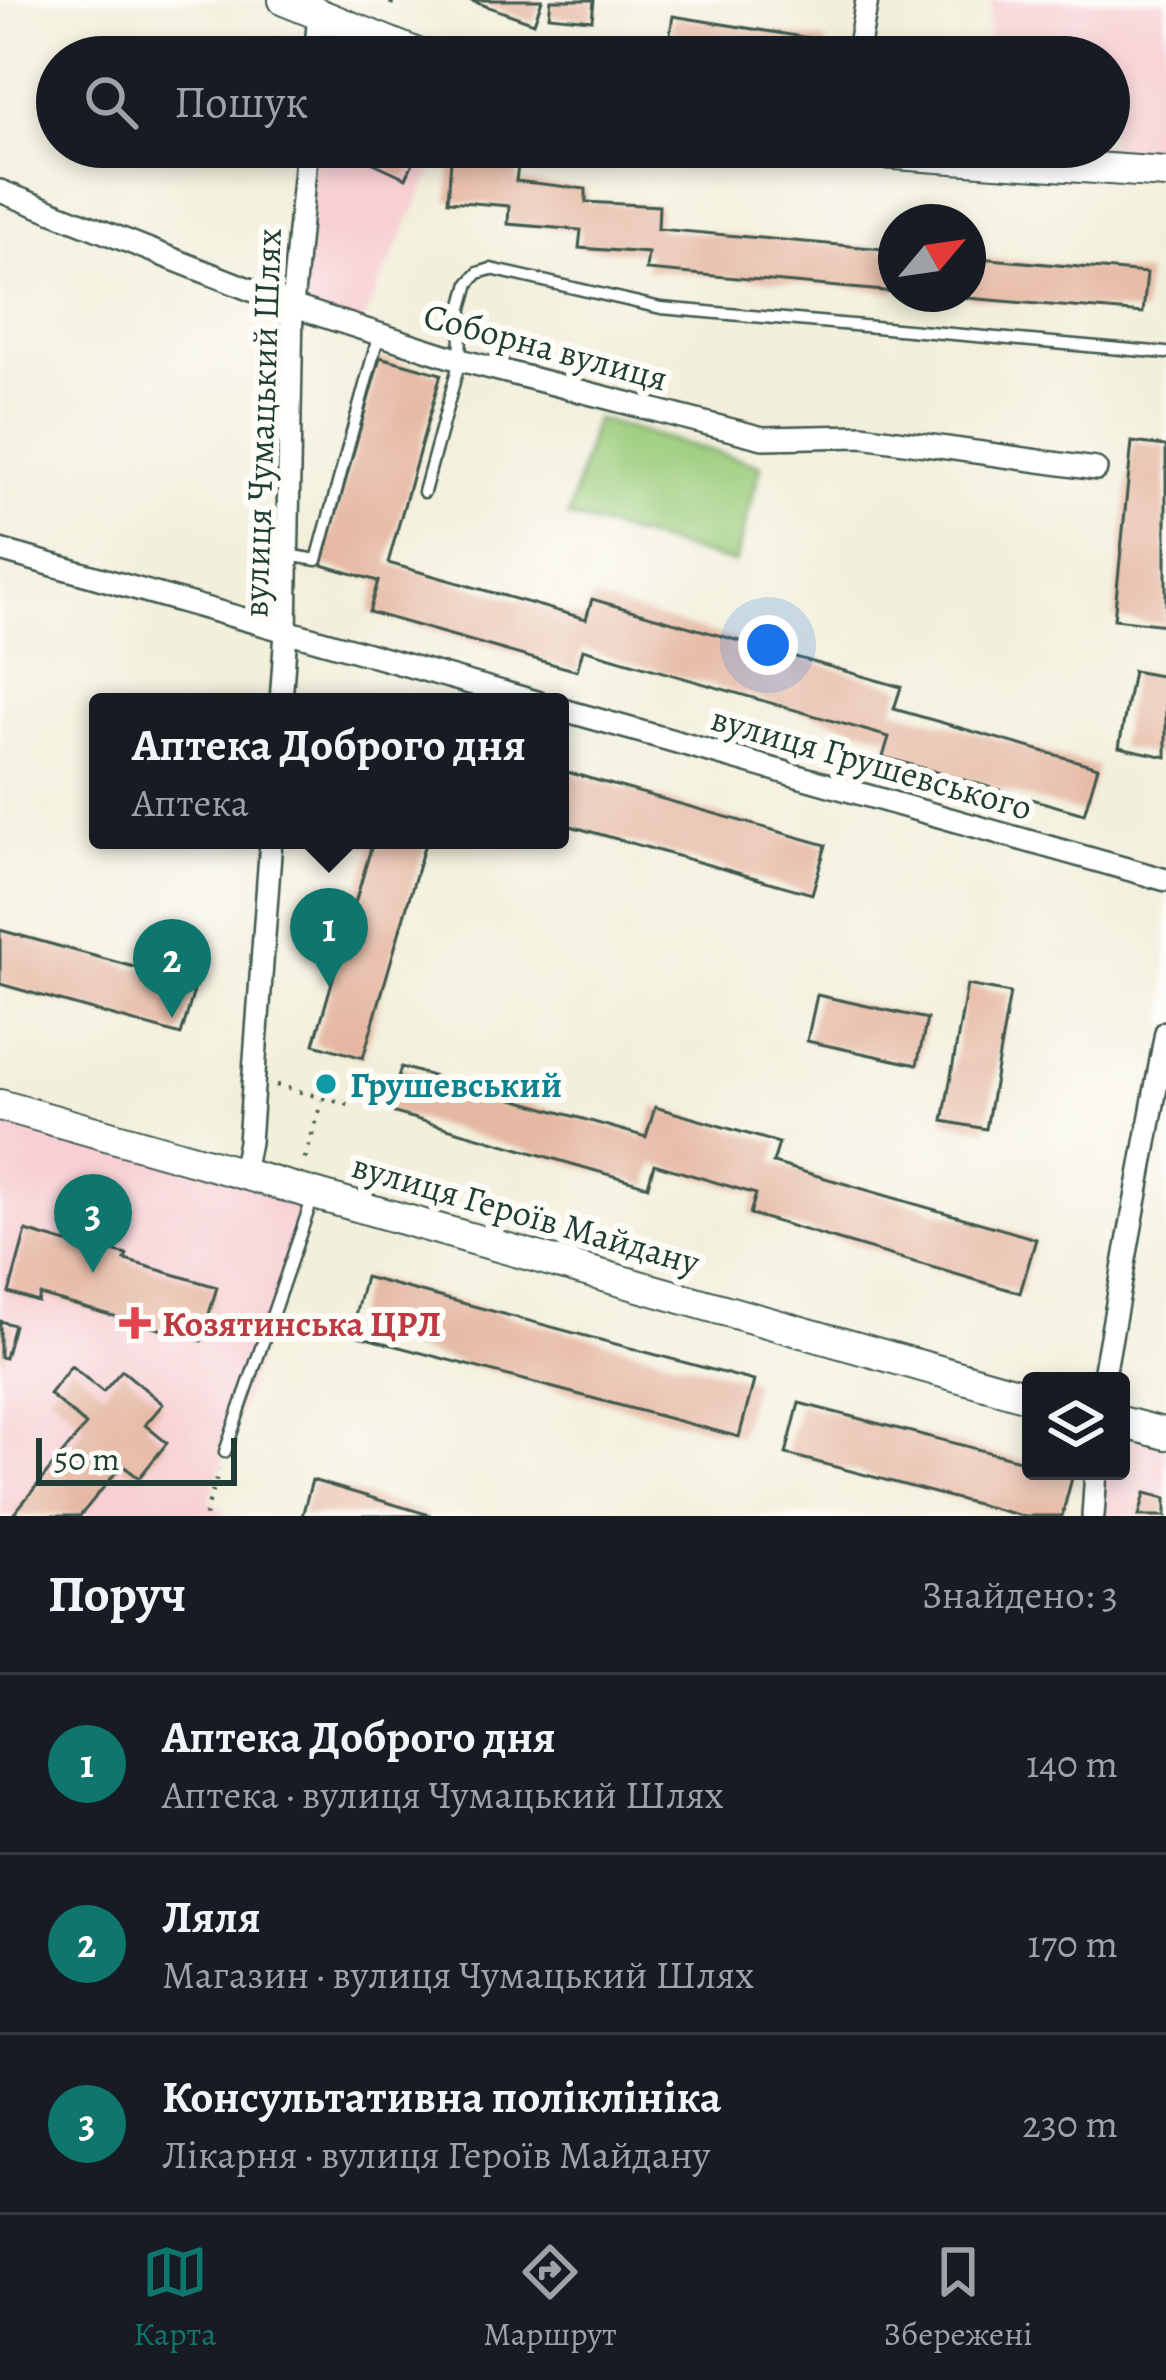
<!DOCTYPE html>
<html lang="uk">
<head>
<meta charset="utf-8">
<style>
  :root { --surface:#171b24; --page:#242831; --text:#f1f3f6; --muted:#9ea1a6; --line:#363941; --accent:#0f766e }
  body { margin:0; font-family:Alegreya,serif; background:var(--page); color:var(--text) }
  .controls { position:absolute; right:36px; bottom:36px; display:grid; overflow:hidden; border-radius:12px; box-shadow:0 6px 18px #0003 }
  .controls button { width:108px; height:108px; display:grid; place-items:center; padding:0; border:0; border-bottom:3px solid var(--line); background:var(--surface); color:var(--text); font:60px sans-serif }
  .compass { position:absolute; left:878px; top:204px; width:108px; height:108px; border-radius:50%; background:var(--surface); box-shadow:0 6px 18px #0003; rotate:61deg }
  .scale { position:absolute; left:36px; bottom:30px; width:201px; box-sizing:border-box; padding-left:12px; border:6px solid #1f3d34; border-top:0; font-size:33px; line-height:42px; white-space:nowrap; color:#1f3d34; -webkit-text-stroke:9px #fdfcf7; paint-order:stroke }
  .you { position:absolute; left:768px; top:645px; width:42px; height:42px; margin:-30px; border:9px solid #fff; border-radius:50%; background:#1a73e8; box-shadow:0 0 0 18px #1a73e833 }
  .badge { display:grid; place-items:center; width:78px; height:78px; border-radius:50%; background:var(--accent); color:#fff; font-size:39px; font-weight:700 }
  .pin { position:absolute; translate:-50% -99px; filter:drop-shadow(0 3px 6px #0008) }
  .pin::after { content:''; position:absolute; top:63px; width:42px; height:36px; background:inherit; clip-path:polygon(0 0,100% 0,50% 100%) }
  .popup { position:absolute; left:89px; top:693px; width:480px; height:156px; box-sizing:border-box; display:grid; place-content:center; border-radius:12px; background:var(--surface); filter:drop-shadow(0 3px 9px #0005); font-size:39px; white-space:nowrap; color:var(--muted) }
  .popup b { font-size:45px; color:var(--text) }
  .popup::after { content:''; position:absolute; left:50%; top:100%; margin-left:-24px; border:24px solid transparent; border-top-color:var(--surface) }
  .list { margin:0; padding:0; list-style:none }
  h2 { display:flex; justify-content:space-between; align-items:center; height:156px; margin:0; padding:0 48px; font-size:51px }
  h2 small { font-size:39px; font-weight:400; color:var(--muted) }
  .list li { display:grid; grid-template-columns:78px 1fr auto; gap:36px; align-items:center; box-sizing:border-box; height:180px; padding:0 48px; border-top:3px solid var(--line) }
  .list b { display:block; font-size:45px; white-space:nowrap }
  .list p { margin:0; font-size:39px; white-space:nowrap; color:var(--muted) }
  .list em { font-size:39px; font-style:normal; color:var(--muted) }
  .icon { flex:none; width:66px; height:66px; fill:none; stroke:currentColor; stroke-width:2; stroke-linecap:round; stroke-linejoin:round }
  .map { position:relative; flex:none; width:1166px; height:1516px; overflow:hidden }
  .search { position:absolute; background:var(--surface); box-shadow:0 6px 18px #0003; left:36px; right:36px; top:36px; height:132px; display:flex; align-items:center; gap:30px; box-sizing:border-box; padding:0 42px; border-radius:66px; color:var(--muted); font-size:45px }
  .sheet { height:696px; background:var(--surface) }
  nav { display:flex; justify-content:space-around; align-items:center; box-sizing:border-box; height:168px; border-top:3px solid var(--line); background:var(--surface); font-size:33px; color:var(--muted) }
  nav a { display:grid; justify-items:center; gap:6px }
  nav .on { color:var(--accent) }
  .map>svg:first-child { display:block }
  .built { fill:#f7cfd4 }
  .green { fill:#9dce7e; stroke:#5e8659; stroke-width:3 }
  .building { fill:#e5b7a2 }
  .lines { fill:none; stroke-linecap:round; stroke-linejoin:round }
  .lane-casing { stroke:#3f584d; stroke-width:15 }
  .street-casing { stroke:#3f584d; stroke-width:26 }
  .secondary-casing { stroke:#3f584d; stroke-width:34 }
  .path { stroke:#3f584d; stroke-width:4.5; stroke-dasharray:3 9; stroke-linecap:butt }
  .lane { stroke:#fff; stroke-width:10 }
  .street { stroke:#fff; stroke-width:21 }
  .secondary { stroke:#fff; stroke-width:30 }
  .culture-dot { fill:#0f9aa8; stroke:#fdfcf7; stroke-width:4.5 }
  .health-dot { fill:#e0444e; stroke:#fdfcf7; stroke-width:4.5 }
  .labels { text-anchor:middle; stroke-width:12; stroke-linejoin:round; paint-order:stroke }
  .street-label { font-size:36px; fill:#1f3d34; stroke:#fdfcf7 }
  .culture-label { font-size:36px; font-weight:bold; fill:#0d838f; stroke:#fdfcf7; text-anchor:start }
  .health-label { font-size:36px; font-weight:bold; fill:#be3a42; stroke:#fdfcf7; text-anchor:start }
</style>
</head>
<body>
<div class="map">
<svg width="1166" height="1516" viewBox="0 0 1166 1516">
  <rect width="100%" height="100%" fill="#fdfcf7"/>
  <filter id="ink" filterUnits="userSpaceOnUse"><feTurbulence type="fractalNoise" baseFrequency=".00833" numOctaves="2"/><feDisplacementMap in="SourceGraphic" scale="24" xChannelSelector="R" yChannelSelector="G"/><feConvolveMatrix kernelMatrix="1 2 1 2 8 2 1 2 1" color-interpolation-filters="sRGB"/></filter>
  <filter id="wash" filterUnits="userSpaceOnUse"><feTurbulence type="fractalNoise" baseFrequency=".004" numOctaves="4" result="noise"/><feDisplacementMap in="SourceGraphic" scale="48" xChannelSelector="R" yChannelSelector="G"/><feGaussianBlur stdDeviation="2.7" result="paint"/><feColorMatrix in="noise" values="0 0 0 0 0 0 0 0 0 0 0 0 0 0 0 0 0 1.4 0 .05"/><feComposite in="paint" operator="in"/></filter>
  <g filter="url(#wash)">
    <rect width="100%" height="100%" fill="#f2efdb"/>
    <!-- built -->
    <g class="built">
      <polygon points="992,0 1166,0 1166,173 975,147 1109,147 1109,57 985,57"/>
      <polygon points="307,147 443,147 360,328 292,306"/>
      <polygon points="0,1105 314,1194 210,1500 229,1516 0,1516"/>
      <polygon points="1121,1422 1166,1434 1166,1516 1093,1516 1096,1471 1121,1471"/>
    </g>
    <!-- green -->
    <polygon class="green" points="595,419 761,465 735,563 568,517"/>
    <g id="blocks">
      <!-- building -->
      <g class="building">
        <polygon points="469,0 542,0 534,23"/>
        <polygon points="551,0 594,0 592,20 549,16"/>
        <polygon points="673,16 827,41 824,57 666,57"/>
        <polygon points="339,147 420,147 406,178"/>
        <polygon points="451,160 518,166 516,181 586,189 586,202 659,206 658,229 896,250 896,292 646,270 648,253 579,248 581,230 508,224 509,206 448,201"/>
        <polygon points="968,257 1147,273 1143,313 968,298"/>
        <polygon points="380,357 441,374 388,563 586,619 592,599 901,687 894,709 1098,767 1084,814 883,757 889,737 583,649 577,671 369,612 378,581 322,565"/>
        <polygon points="1132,442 1166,446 1166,625 1114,619"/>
        <polygon points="1133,671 1166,677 1166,757 1119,747"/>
        <polygon points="560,770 826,845 812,894 560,823"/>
        <polygon points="346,840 426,840 363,1058 314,1044 371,848"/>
        <polygon points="0,930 196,984 181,1035 0,984"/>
        <polygon points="967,985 1010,993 986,1129 943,1121"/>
        <polygon points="817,995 927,1019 917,1065 807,1041"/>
        <polygon points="401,1067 646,1137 655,1107 779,1143 773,1163 1036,1239 1020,1293 750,1214 756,1194 654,1164 648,1186 388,1111"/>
        <polygon points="26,1231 97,1252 98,1247 127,1255 125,1260 217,1287 201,1341 40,1295 38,1302 9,1293"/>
        <polygon points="365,1277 754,1381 739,1437 350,1334"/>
        <polygon points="0,1321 14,1325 5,1358 0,1357"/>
        <polygon points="71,1366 103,1392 122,1370 163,1404 145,1425 167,1443 139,1478 122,1465 80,1516 12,1516 86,1425 49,1394"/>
        <polygon points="799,1403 1031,1463 1031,1471 1073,1474 1062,1516 1022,1516 786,1454"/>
        <polygon points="312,1480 430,1515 430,1516 302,1516"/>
        <polygon points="1145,1493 1166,1498 1166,1516 1139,1516"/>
      </g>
    </g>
  </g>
  <g filter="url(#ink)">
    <use href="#blocks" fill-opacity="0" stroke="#3f584d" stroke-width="3"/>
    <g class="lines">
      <!-- lane casing -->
      <g class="lane-casing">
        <g id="lane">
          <polygon points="292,306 379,334 317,560 288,555"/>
          <polyline points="424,492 460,360 462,308 469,283 478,273 491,269 661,308 1166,353"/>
          <polyline points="225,1452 313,1197"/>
        </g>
      </g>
      <!-- street casing -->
      <g class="street-casing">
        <g id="street">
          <polyline points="315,57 319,14"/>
          <polyline points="857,57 867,0"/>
          <polyline points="0,191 292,306 360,328 460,360 763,438 862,436 1096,469"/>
          <polyline points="0,550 537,702"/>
          <polyline points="281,702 286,632 292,306 307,147"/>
          <polyline points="560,709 1166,880"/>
          <polyline points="243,1173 249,1142 271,840"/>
          <polyline points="1103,1381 1166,1032"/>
          <polyline points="1093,1516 1096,1471"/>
        </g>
      </g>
      <!-- secondary casing -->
      <g class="secondary-casing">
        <g id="secondary">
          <polyline points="284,0 425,57"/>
          <polyline points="795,147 1166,173"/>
          <polyline points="0,1105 1031,1397"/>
          <polyline points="1121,1422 1166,1434"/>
        </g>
      </g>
      <!-- path -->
      <g class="path">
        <polyline points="391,5 393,0"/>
        <polyline points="276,1085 353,1106"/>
        <polyline points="305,1159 322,1101"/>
        <polyline points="1121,1469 1131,1470 1133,1456"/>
        <polyline points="205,1516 219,1470"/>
      </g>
      <!-- lane -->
      <use href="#lane" class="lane"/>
      <!-- street -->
      <use href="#street" class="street"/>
      <!-- secondary -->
      <use href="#secondary" class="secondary"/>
    </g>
  </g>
  <!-- markers -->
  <circle class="culture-dot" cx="326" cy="1084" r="12"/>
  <path class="health-dot" d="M129 1305h12v12h12v12h-12v12h-12v-12h-12v-12h12z"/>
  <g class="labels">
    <!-- street labels -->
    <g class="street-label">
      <text transform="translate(546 346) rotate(15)" y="13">Соборна вулиця</text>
      <text transform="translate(261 423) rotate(-88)" y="13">вулиця Чумацький Шлях</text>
      <text transform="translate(872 762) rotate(16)" y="13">вулиця Грушевського</text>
      <text transform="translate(526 1213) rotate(16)" y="13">вулиця Героїв Майдану</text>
    </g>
    <!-- culture labels -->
    <g class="culture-label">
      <text x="350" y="1097">Грушевський</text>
    </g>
    <!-- health labels -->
    <g class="health-label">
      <text x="162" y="1336">Козятинська ЦРЛ</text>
    </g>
  </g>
</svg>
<div class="controls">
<button><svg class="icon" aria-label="layers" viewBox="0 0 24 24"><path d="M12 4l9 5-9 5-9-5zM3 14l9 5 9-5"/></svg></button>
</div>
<svg class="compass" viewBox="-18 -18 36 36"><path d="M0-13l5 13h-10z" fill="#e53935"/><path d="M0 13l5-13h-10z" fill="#9ea1a6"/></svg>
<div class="scale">50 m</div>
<div class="you"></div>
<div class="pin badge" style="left:329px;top:987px">1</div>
<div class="popup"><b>Аптека Доброго дня</b>Аптека</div>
<div class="pin badge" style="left:172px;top:1018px">2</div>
<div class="pin badge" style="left:93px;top:1273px">3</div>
<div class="search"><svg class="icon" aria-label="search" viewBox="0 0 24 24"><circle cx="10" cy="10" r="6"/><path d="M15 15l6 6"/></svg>Пошук</div>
</div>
<section class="sheet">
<h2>Поруч<small>Знайдено: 3</small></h2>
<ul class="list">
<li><span class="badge">1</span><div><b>Аптека Доброго дня</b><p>Аптека · вулиця Чумацький Шлях</p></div><em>140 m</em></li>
<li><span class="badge">2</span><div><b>Ляля</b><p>Магазин · вулиця Чумацький Шлях</p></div><em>170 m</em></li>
<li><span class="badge">3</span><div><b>Консультативна поліклініка</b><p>Лікарня · вулиця Героїв Майдану</p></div><em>230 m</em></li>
</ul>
</section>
<nav>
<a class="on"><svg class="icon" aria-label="map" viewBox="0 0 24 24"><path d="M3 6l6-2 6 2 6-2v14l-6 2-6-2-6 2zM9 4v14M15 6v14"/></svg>Карта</a>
<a><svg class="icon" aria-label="directions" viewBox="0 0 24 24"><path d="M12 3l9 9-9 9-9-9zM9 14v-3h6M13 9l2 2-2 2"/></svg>Маршрут</a>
<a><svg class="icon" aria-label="saved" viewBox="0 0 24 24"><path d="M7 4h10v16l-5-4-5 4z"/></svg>Збережені</a>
</nav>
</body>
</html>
